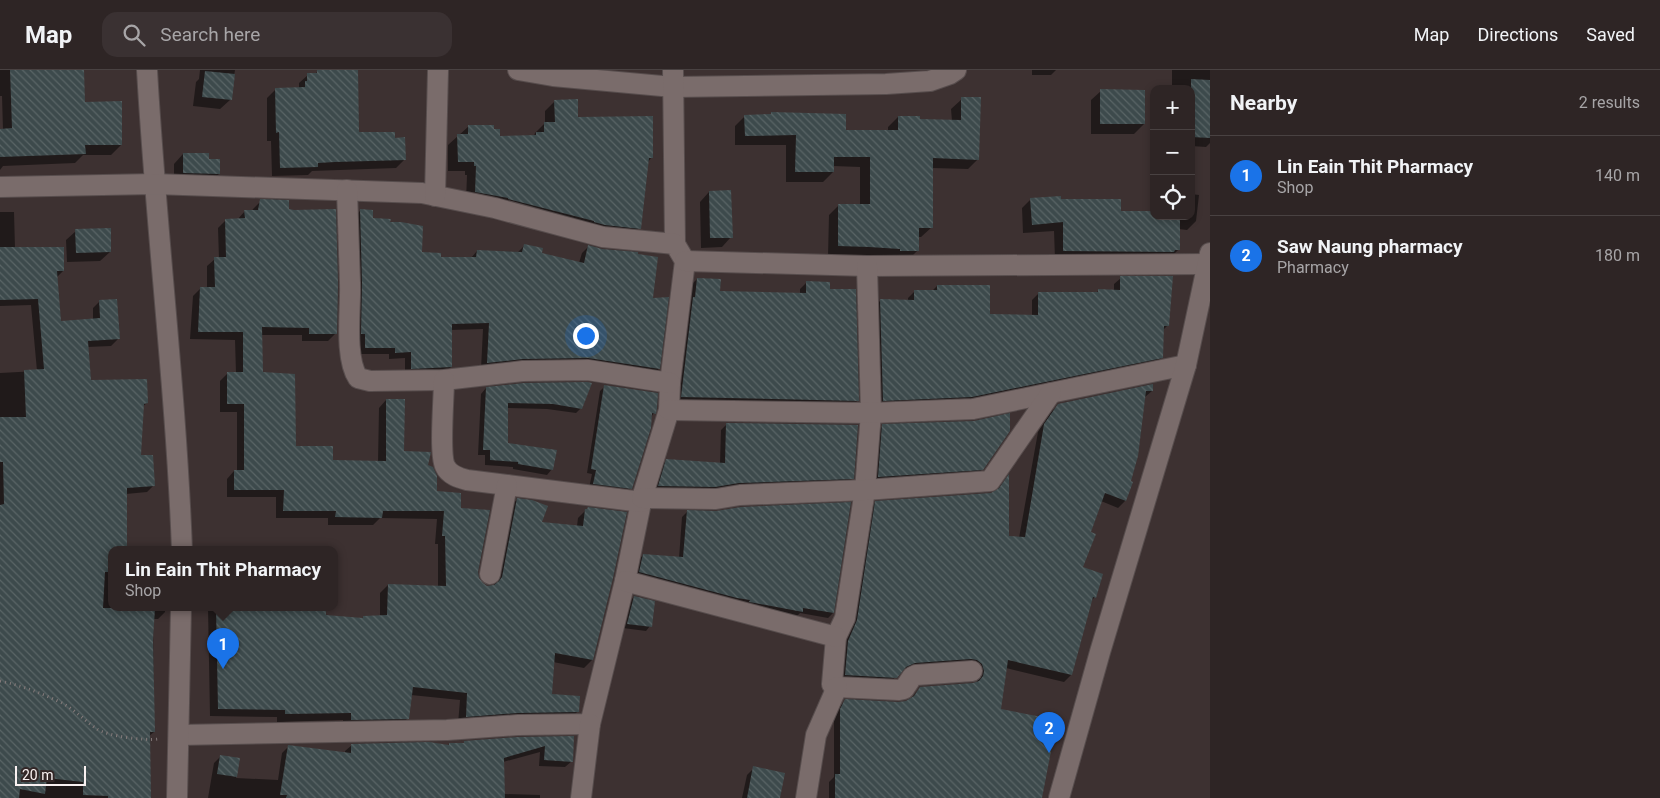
<!DOCTYPE html>
<html lang="en">
<head>
<meta charset="utf-8">
<style>
  :root { --surface:#2e2525; --page:#3a3132; --text:#f1f3f6; --muted:#a7a5a7; --line:#494242; --accent:#1a73e8 }
  body { margin:0; font-family:Roboto,sans-serif; background:var(--page); color:var(--text) }
  .controls { position:absolute; right:15px; top:15px; display:grid; overflow:hidden; border-radius:10px; box-shadow:0 2px 8px #0003 }
  .controls button { width:45px; height:45px; display:grid; place-items:center; padding:0; border:0; border-bottom:1px solid var(--line); background:var(--surface); color:var(--text); font:25px sans-serif }
  .scale { position:absolute; left:15px; bottom:12px; width:71px; box-sizing:border-box; padding-left:5px; border:2px solid #f9f1f1; border-top:0; font-size:14px; line-height:18px; white-space:nowrap; color:#f9f1f1; -webkit-text-stroke:4px #332727; paint-order:stroke }
  .you { position:absolute; left:585px; top:265px; width:18px; height:18px; margin:-12px; border:4px solid #fff; border-radius:50%; background:#1a73e8; box-shadow:0 0 0 8px #1a73e833 }
  .badge { display:grid; place-items:center; width:32px; height:32px; border-radius:50%; background:var(--accent); color:#fff; font-size:16px; font-weight:700 }
  .pin { position:absolute; translate:-50% -41px; filter:drop-shadow(0 1px 2px #0008) }
  .pin::after { content:''; position:absolute; top:26px; width:18px; height:15px; background:inherit; clip-path:polygon(0 0,100% 0,50% 100%) }
  .popup { position:absolute; left:108px; top:476px; width:230px; height:65px; box-sizing:border-box; display:grid; place-content:center; border-radius:10px; background:var(--surface); filter:drop-shadow(0 1px 4px #0005); font-size:16px; white-space:nowrap; color:var(--muted) }
  .popup b { font-size:19px; color:var(--text) }
  .popup::after { content:''; position:absolute; left:50%; top:100%; margin-left:-10px; border:10px solid transparent; border-top-color:var(--surface) }
  .list { margin:0; padding:0; list-style:none }
  h2 { display:flex; justify-content:space-between; align-items:center; height:65px; margin:0; padding:0 20px; font-size:21px }
  h2 small { font-size:16px; font-weight:400; color:var(--muted) }
  .list li { display:grid; grid-template-columns:32px 1fr auto; gap:15px; align-items:center; box-sizing:border-box; height:80px; padding:0 20px; border-top:1px solid var(--line) }
  .list b { display:block; font-size:19px; white-space:nowrap }
  .list p { margin:0; font-size:16px; white-space:nowrap; color:var(--muted) }
  .list em { font-size:16px; font-style:normal; color:var(--muted) }
  .icon { flex:none; width:28px; height:28px; fill:none; stroke:currentColor; stroke-width:2; stroke-linecap:round; stroke-linejoin:round }
  .map { position:relative; flex:none; width:1210px; height:728px; overflow:hidden }
  header { display:flex; align-items:center; gap:30px; box-sizing:border-box; height:70px; padding:0 25px; background:var(--surface); border-bottom:1px solid var(--line) }
  header strong { font-size:24px }
  nav { display:flex; gap:28px; margin-inline-start:auto; font-size:18px }
  .search { width:350px; height:45px; background:var(--page); display:flex; align-items:center; gap:12px; box-sizing:border-box; padding:0 18px; border-radius:15px; color:var(--muted); font-size:19px }
  main { display:flex }
  aside { flex:1; background:var(--surface) }
  .map>svg:first-child { display:block }
  .shadow { fill:#0007 }
  .building { fill:url(#building-back-hatch) }
  .lines { fill:none; stroke-linecap:round; stroke-linejoin:round }
  .street-casing { stroke:#574d4d; stroke-width:22 }
  .path { stroke:#857b7b; stroke-width:3; stroke-dasharray:1 4; stroke-linecap:butt }
  .street { stroke:#7a6c6b; stroke-width:20 }
</style>
</head>
<body>
<header>
<strong>Map</strong>
<div class="search"><svg class="icon" aria-label="search" viewBox="0 0 24 24"><circle cx="10" cy="10" r="6"/><path d="M15 15l6 6"/></svg>Search here</div>
<nav><a>Map</a><a>Directions</a><a>Saved</a></nav>
</header>
<main>
<div class="map">
<svg width="1210" height="728" viewBox="0 0 1210 728">
  <defs>
    <pattern id="building-back-hatch" width="6" height="6" patternUnits="userSpaceOnUse" patternTransform="scale(1.25)"><rect width="6" height="6" fill="#3d4a4c"/><path d="M-1 5l2 2M0 0l6 6M5-1l2 2" fill="none" stroke="#5a6566"/></pattern>
  </defs>
  <rect width="100%" height="100%" fill="#3d3131"/>
  <!-- shadow -->
  <g class="shadow">
    <polygon points="0,0 83,0 83,33 121,75 111,85 83,85 75,93 3,96 0,100 0,60 3,60 2,26 0,26"/>
    <polygon points="200,0 235,0 230,30 220,39 193,36 196,12 199,9"/>
    <polygon points="1032,0 1056,0 1051,5 1032,5"/>
    <polygon points="1172,0 1210,0 1210,73 1206,77 1191,76 1191,19 1172,19"/>
    <polygon points="318,1 358,64 405,89 396,98 312,101 308,105 272,106 271,71 267,71 267,28 276,19 299,18 299,13 308,5 315,4"/>
    <polygon points="1101,21 1144,54 1134,64 1091,64 1091,30"/>
    <polygon points="962,29 978,89 968,99 932,98 932,157 921,167 918,167 918,180 908,190 828,186 829,145 839,135 860,135 860,97 833,96 833,102 823,112 786,112 786,75 735,75 735,56 745,46 845,61 888,61 888,57 898,47 919,50 952,51 951,39"/>
    <polygon points="555,31 577,49 652,87 647,93 639,158 630,168 466,131 467,105 465,105 465,101 448,101 448,75 469,56 493,60 499,67 534,66 535,63 545,53 545,41"/>
    <polygon points="183,84 207,90 219,104 209,113 174,112 174,94"/>
    <polygon points="709,122 731,167 722,177 701,178 700,132"/>
    <polygon points="1191,124 1199,125 1196,151 1187,160 1179,159 1179,179 1170,188 1055,189 1054,161 1023,163 1022,138 1031,129 1060,131 1119,142 1154,146 1191,146"/>
    <polygon points="261,131 288,140 336,263 328,271 302,271 302,265 261,265 262,303 294,377 332,392 378,392 379,338 386,330 403,383 426,396 436,423 460,440 478,509 487,517 494,516 509,437 517,430 541,453 577,456 578,448 586,440 592,590 584,598 553,592 551,625 577,642 570,650 458,654 460,630 411,625 408,648 400,656 343,657 343,650 277,652 277,647 210,646 208,538 325,538 325,546 361,549 364,547 380,546 380,523 388,515 438,517 438,474 435,474 437,449 380,448 373,455 328,455 328,448 276,448 276,427 227,427 227,409 234,401 237,401 237,342 220,342 220,311 228,303 236,303 235,270 190,269 193,226 201,218 207,218 207,196 215,189 219,189 218,158 226,150 237,150 245,141 252,141 253,139"/>
    <polygon points="360,141 372,141 372,149 389,153 421,183 440,188 471,188 477,181 518,182 524,176 541,184 579,193 582,183 588,177 651,229 667,229 659,299 652,305 481,299 483,259 450,260 451,297 445,303 405,304 405,288 389,289 389,284 359,284 354,147"/>
    <polygon points="0,142 14,142 15,178 63,201 56,208 60,252 93,250 93,238 100,231 118,269 111,276 87,277 89,311 147,333 142,337 140,387 154,415 147,422 126,424 126,480 112,480 112,538 165,538 165,542 158,549 153,549 154,662 148,667 149,728 0,728 0,303 37,301 31,235 0,236"/>
    <polygon points="76,161 110,182 100,191 67,192 66,170"/>
    <polygon points="1121,208 1167,256 1163,260 1162,287 1155,294 964,333 876,337 874,237 880,231 908,231 908,228 915,221 932,221 937,216 989,245 1032,246 1032,230 1039,223 1095,224 1099,220 1114,221 1114,214"/>
    <polygon points="697,209 719,222 800,224 800,219 806,213 858,330 851,337 676,333 691,215"/>
    <polygon points="605,316 654,343 651,347 631,418 627,423 589,418 592,404 587,403 600,321"/>
    <polygon points="1152,316 1152,321 1145,327 1130,412 1131,413 1125,431 1118,438 1101,431 1090,463 1081,498 1095,527 1091,531 1071,605 1064,612 1006,598 1000,640 1039,728 829,728 829,712 834,707 834,647 838,638 845,631 901,633 909,631 920,618 977,613 977,607 907,600 900,602 889,614 839,612 841,579 869,439 876,432 991,424 996,421 1008,407 1007,467 1019,468 1038,362 1051,342 1059,335"/>
    <polygon points="486,318 581,338 576,343 547,339 506,338 506,374 552,399 547,405 513,399 513,397 485,395 485,385 478,385 481,324"/>
    <polygon points="727,354 853,408 847,414 709,422 653,421 661,396 667,390 720,394 721,360"/>
    <polygon points="883,356 983,399 975,406 872,413 876,363"/>
    <polygon points="687,442 833,543 828,548 800,543 797,546 635,507 638,490 643,485 679,488 682,447"/>
    <polygon points="634,527 650,556 646,561 623,558 629,532"/>
    <polygon points="573,667 572,691 565,697 539,696 540,682 503,692 504,724 540,725 540,728 208,728 214,693 221,686 238,689 236,708 278,710 282,683 288,677 345,684 345,681 352,675 448,676 449,674 463,674 465,672"/>
    <polygon points="754,698 779,728 742,728 747,705"/>
  </g>
  <!-- building -->
  <g class="building">
    <polygon points="10,0 84,0 85,32 122,31 122,75 85,75 86,84 0,87 0,59 12,58"/>
    <polygon points="317,0 358,0 359,62 395,62 395,68 405,67 406,90 335,92 318,93 318,97 280,98 279,62 276,63 275,18 305,17 305,11 307,11 307,3 317,3"/>
    <polygon points="205,1 235,4 232,30 202,27"/>
    <polygon points="1191,9 1210,10 1210,68 1191,67"/>
    <polygon points="1100,19 1145,20 1145,54 1100,54"/>
    <polygon points="961,27 981,27 979,90 933,88 933,158 919,158 919,181 900,181 900,179 869,177 838,176 838,134 870,134 870,87 834,87 834,102 795,102 796,65 745,66 744,45 771,44 771,42 846,44 846,60 898,60 898,46 920,46 920,49 961,50"/>
    <polygon points="578,29 578,47 653,46 653,88 649,88 641,159 605,155 594,152 594,151 508,129 508,128 475,122 476,96 474,96 474,92 458,92 457,64 468,64 468,55 494,55 494,59 500,59 500,66 536,65 536,62 544,62 544,52 555,52 554,30"/>
    <polygon points="183,83 209,83 209,89 220,89 220,104 183,103"/>
    <polygon points="731,120 733,168 710,168 709,121"/>
    <polygon points="1061,126 1061,129 1121,129 1121,141 1154,141 1154,146 1180,146 1180,180 1175,180 1174,182 1063,181 1063,152 1032,155 1030,128"/>
    <polygon points="260,129 289,130 289,139 294,140 336,139 338,213 337,264 309,264 309,258 262,257 263,302 295,304 296,376 333,376 333,390 386,391 386,329 405,329 404,381 431,382 428,395 433,397 437,406 437,421 461,423 461,438 490,440 478,502 479,508 483,513 487,516 494,515 499,511 502,507 517,428 532,430 548,436 542,452 583,456 585,439 587,439 588,437 627,442 613,508 593,590 555,583 552,624 580,626 579,642 518,643 466,647 467,623 413,617 409,649 351,650 351,643 285,644 285,640 218,639 216,538 326,538 326,545 363,548 363,546 387,545 388,514 446,516 445,466 442,466 444,441 383,441 382,448 335,447 336,441 283,441 284,420 234,420 234,400 244,400 244,334 227,334 227,302 243,302 243,262 198,262 200,217 215,217 214,187 226,187 225,149 245,148 244,140 258,140"/>
    <polygon points="360,139 373,140 373,148 391,149 390,152 401,152 423,156 422,182 441,183 441,187 476,187 477,180 522,182 524,174 543,178 542,183 584,193 588,175 602,179 638,182 638,184 658,187 653,228 669,227 660,299 588,288 523,289 487,293 489,253 452,254 452,297 411,299 411,282 395,283 395,278 365,278 365,264 361,264 362,213"/>
    <polygon points="111,158 111,182 76,183 75,159"/>
    <polygon points="0,177 64,177 64,201 57,201 61,251 100,248 99,230 117,229 120,269 88,271 91,310 147,309 148,333 144,334 141,385 153,385 155,416 127,418 127,480 112,480 112,502 105,502 103,538 155,538 153,570 155,662 150,662 151,728 108,728 108,726 83,725 83,712 47,708 45,724 20,719 19,728 0,728 0,435 4,434 3,392 0,392 0,347 26,347 24,300 44,299 38,229 0,230"/>
    <polygon points="1120,206 1173,206 1169,256 1164,256 1163,288 972,327 883,331 880,229 914,230 914,220 937,220 937,215 990,215 990,244 1038,245 1038,222 1098,222 1098,219 1120,220"/>
    <polygon points="697,208 721,209 720,221 806,223 806,211 830,212 830,219 856,219 859,331 681,327 693,227 695,227"/>
    <polygon points="587,312 592,313 582,339 553,334 508,333 508,373 557,380 553,400 518,394 518,392 490,390 490,380 483,380 486,317 524,313"/>
    <polygon points="1153,314 1153,321 1146,321 1138,386 1131,411 1133,412 1126,431 1105,423 1091,462 1096,464 1083,497 1103,504 1096,528 1093,527 1072,605 1008,590 1001,639 1057,650 1042,728 835,728 835,704 840,704 840,639 845,629 898,632 906,631 914,626 920,617 973,613 979,611 983,606 984,601 982,594 977,590 971,589 915,593 906,597 897,608 845,605 848,571 857,550 875,431 991,423 999,418 1009,404 1009,466 1025,467 1044,354 1058,334"/>
    <polygon points="604,315 658,323 657,338 656,344 652,343 651,358 632,419 593,414 596,400 591,399"/>
    <polygon points="1010,343 1010,361 983,400 878,407 882,354 974,351"/>
    <polygon points="726,353 858,355 854,409 739,413 715,417 658,416 666,389 725,393"/>
    <polygon points="851,432 834,543 803,538 803,542 755,533 749,532 750,530 737,528 639,502 643,484 683,487 687,440 716,441 741,437"/>
    <polygon points="634,526 655,531 652,557 627,554"/>
    <polygon points="574,666 573,692 544,690 545,676 504,688 505,728 286,728 287,725 280,725 288,675 351,683 351,674 429,672 449,675 449,673 464,673 464,671 518,667"/>
    <polygon points="220,685 240,688 237,707 217,704"/>
    <polygon points="753,696 785,703 780,728 747,728"/>
  </g>
  <g class="lines">
    <!-- street casing -->
    <g class="street-casing">
      <g id="street">
        <path d="M147,0c9,160 29,320 35,480"/>
        <polyline points="518,0 553,6 673,17 886,14 930,11 950,4 956,0"/>
        <polyline points="673,0 675,174"/>
        <polyline points="0,117 154,114 422,123 495,138 603,167 675,174 685,191 670,313 669,340 642,428 625,511 590,654 518,655 447,660 179,665"/>
        <path d="M347,120c1,31 2,62 3,93 1,26 -6,74 8,95l12,3 74,-1 79,-9 65,-1 82,13"/>
        <polyline points="435,126 438,0"/>
        <polyline points="685,191 867,196 1210,194"/>
        <polyline points="867,196 871,343 865,420 845,548 836,567 832,614 837,617 899,620 904,619 912,607 916,605 972,601"/>
        <path d="M444,310c0,18 -5,73 1,86 4,9 14,12 22,14l175,22"/>
        <polyline points="669,340 871,343 973,339 1186,295"/>
        <polyline points="642,428 716,429 740,425 865,420 990,411 1051,323"/>
        <polyline points="490,504 507,415"/>
        <polyline points="625,511 836,567"/>
        <polyline points="177,728 181,538"/>
        <polyline points="581,728 590,654"/>
        <polyline points="806,728 816,665 837,617"/>
        <polyline points="1059,728 1100,582 1186,295 1210,183"/>
      </g>
    </g>
    <!-- path -->
    <path class="path" d="M0,611c23,5 41,12 62,22 13,7 23,18 35,26 10,7 48,12 61,10"/>
    <!-- street -->
    <use href="#street" class="street"/>
  </g>
</svg>
<div class="controls">
<button>+</button>
<button>−</button>
<button><svg class="icon" aria-label="locate" viewBox="0 0 24 24"><circle cx="12" cy="12" r="6"/><path d="M12 2v4M12 18v4M2 12h4M18 12h4"/></svg></button>
</div>
<div class="scale">20 m</div>
<div class="you"></div>
<div class="pin badge" style="left:223px;top:599px">1</div>
<div class="popup"><b>Lin Eain Thit Pharmacy</b>Shop</div>
<div class="pin badge" style="left:1049px;top:683px">2</div>
</div>
<aside>
<h2>Nearby<small>2 results</small></h2>
<ul class="list">
<li><span class="badge">1</span><div><b>Lin Eain Thit Pharmacy</b><p>Shop</p></div><em>140 m</em></li>
<li><span class="badge">2</span><div><b>Saw Naung pharmacy</b><p>Pharmacy</p></div><em>180 m</em></li>
</ul>
</aside>
</main>
</body>
</html>
